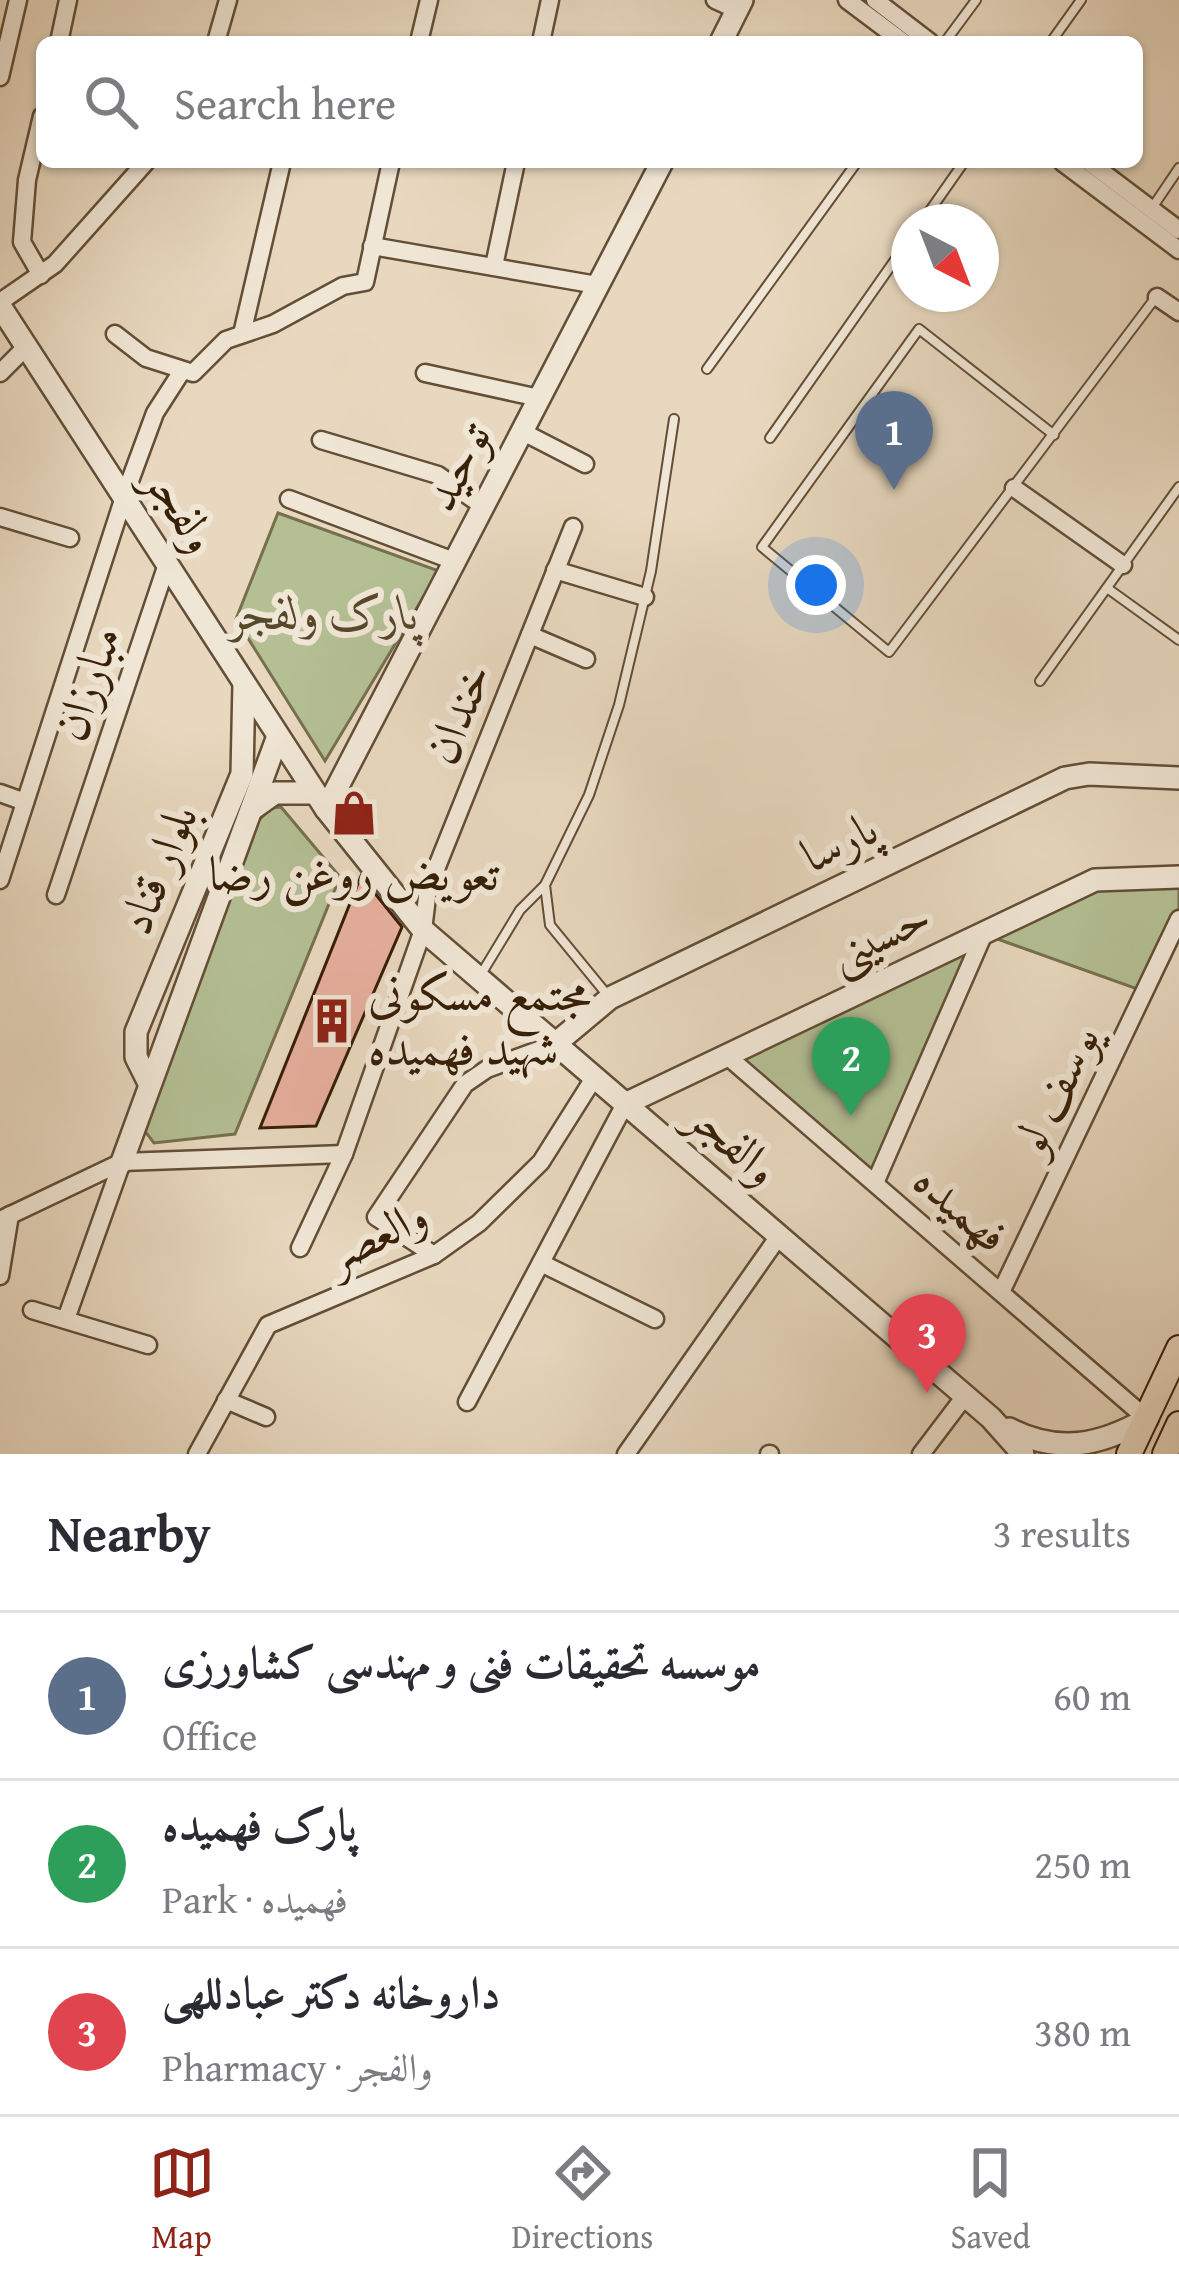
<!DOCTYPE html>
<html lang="en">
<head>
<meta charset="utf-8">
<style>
  :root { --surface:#fff; --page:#f7f7f7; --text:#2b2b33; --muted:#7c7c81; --line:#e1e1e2; --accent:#8f2418 }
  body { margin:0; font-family:"Gentium Book Plus",Amiri,serif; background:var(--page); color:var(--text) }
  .compass { position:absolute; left:891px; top:204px; width:108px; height:108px; border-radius:50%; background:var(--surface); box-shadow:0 3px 9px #0004; rotate:138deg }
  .you { position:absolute; left:816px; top:585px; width:42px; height:42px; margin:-30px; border:9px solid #fff; border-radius:50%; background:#1a73e8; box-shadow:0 0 0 18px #1a73e833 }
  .badge { display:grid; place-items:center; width:78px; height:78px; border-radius:50%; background:var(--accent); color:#fff; font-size:39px; font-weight:700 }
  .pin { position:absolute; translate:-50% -99px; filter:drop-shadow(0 3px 6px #0008) }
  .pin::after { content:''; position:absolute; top:63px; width:42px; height:36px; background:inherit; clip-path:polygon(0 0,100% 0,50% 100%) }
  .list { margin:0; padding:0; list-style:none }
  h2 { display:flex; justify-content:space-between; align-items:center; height:156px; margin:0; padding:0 48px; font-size:51px }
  h2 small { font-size:39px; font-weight:400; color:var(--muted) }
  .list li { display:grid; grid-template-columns:78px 1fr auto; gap:36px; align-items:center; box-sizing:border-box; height:168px; padding:0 48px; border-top:3px solid var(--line) }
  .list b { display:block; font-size:45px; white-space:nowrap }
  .list p { margin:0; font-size:39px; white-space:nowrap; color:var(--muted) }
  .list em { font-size:39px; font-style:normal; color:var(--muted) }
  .icon { flex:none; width:66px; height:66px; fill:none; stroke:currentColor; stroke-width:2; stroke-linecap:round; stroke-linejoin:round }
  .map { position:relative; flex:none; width:1179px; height:1454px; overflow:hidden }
  .search { position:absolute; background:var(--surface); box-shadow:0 3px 9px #0004; left:36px; right:36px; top:36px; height:132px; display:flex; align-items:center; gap:30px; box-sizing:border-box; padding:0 42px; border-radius:18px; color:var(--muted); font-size:45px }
  .sheet { height:660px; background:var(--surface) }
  nav { display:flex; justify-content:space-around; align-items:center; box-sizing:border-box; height:168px; border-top:3px solid var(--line); background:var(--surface); font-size:33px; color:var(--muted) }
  nav a { display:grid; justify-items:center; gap:6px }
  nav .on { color:var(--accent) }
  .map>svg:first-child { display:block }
  .green { fill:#b4bf94; stroke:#76704e; stroke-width:3 }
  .building { fill:#e6af9e; stroke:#372008; stroke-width:3 }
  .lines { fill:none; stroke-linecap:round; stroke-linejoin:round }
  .service-casing { stroke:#634e36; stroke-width:12 }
  .minor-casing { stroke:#634e36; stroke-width:21 }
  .tertiary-casing { stroke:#634e36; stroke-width:26 }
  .primary-casing { stroke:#372008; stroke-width:28 }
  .service { stroke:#f0e6d5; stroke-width:8 }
  .minor { stroke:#f0e6d5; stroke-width:16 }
  .tertiary { stroke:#f0e6d5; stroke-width:21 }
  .primary { stroke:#e8d8bf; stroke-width:24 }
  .labels { text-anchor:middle; stroke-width:12; stroke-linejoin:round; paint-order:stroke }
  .street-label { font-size:48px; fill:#372008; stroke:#f0e6d5 }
  .park-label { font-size:48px; font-style:italic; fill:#56482b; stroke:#f0e6d5 }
  .poi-label { font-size:48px; fill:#372008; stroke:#f0e6d5 }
</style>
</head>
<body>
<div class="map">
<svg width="1179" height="1454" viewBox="0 0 1179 1454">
  <rect width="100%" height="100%" fill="#e8d8bf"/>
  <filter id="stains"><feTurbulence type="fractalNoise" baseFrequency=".00167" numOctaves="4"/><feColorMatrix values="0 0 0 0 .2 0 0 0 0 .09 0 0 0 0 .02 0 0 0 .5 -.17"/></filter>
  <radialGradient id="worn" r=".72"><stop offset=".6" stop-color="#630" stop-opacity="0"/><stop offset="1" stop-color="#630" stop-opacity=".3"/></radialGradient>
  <!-- green -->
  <g class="green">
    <polygon points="278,513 439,571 325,761 236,619"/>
    <polygon points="281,807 340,877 235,1134 154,1143 144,1130 256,823 271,808"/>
    <polygon points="1179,882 1179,908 1140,990 989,936 1095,885"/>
    <polygon points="973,943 871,1175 741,1057"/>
  </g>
  <!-- building -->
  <polygon class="building" points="361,876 402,927 316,1126 260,1128"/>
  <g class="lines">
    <!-- service casing -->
    <g class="service-casing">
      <g id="service">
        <polyline points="945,42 976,0"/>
        <polyline points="1051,42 1081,0"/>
        <polyline points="1152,208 1179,168"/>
        <polyline points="922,222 964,162"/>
        <polyline points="707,369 857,162"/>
        <polyline points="1054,435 919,329 762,547 889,652 1156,297"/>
        <polyline points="770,438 909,240"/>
        <polyline points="1107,588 1179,640"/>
        <polyline points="1040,681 1179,487"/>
        <polyline points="480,976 520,910 544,886"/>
        <polyline points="609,997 550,925 545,885 589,795 619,705 651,571 674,419"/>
      </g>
    </g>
    <!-- minor casing -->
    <g class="minor-casing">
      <g id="minor">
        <polyline points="715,0 737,10"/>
        <polyline points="847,0 903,42"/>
        <polyline points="875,0 930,42"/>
        <polyline points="59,42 68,0"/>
        <polyline points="216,42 228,0"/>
        <polyline points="419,42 429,0"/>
        <polyline points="541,42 550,0"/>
        <polyline points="0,77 18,0"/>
        <polyline points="1062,162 1179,250"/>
        <polyline points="1089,162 1179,230"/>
        <polyline points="372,246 597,285"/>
        <polyline points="494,266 516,162"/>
        <polyline points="41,275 22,242 27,180 42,116"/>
        <polyline points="1157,297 1179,312"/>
        <polyline points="0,302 55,264 146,162"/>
        <polyline points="115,334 146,358 193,373 226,340 273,324 343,286 365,282 391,162"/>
        <polyline points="242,334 282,162"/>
        <polyline points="0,373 26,347"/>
        <polyline points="425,373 539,398"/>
        <polyline points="521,431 585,464"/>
        <polyline points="321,440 438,475 483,506"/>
        <polyline points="1014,488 1123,565"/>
        <polyline points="289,499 454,561"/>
        <polyline points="0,517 70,538"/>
        <polyline points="555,570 645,597"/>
        <polyline points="530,635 586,659"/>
        <polyline points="0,793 25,802"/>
        <polyline points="0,880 124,497 155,413 182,371"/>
        <polyline points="56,895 167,564"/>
        <polyline points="726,1055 1147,1419"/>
        <polyline points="875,1183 985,931"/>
        <polyline points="0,1220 122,1162 344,1154"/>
        <polyline points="300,1248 344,1154 423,930 428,889 573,527"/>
        <polyline points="434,1255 376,1217 465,1084 487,1069 555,1044"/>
        <polyline points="541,1263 655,1319"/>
        <polyline points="0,1276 10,1215"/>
        <polyline points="1001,1292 1179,919"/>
        <polyline points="32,1310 148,1345"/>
        <polyline points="66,1319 122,1162"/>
        <polyline points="226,1400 266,1417"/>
        <polyline points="467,1402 625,1104"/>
        <polyline points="197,1454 268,1325 434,1255 479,1223 541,1162 594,1078"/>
        <polyline points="626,1454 779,1236"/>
        <polyline points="769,1454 770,1454"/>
        <polyline points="921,1454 965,1396"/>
      </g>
    </g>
    <!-- tertiary casing -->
    <g class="tertiary-casing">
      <g id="tertiary">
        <polyline points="721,42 742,0"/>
        <polyline points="0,306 326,809 423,930 991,1418 1023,1454"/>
        <polyline points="326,809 662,162"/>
        <polyline points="251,810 275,793 315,793"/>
        <polyline points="555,1044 610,998 1065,778 1089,774 1179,778"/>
        <polyline points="148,1081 136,1057 136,1032 242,774 244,683"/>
        <polyline points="625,1104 1095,880 1179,877"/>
        <polyline points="122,1162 278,736"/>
        <path d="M1009,1429c50,25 90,17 138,-10"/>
      </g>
    </g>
    <!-- primary casing -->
    <g class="primary-casing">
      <g id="primary">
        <polyline points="1129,1454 1179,1348"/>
        <polyline points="1165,1454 1179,1424"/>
      </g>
    </g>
    <!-- service -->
    <use href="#service" class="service"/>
    <!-- minor -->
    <use href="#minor" class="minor"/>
    <!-- tertiary -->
    <use href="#tertiary" class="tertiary"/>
    <!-- primary -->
    <use href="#primary" class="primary"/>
  </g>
  <!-- icons -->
  <defs>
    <g id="shop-bare" transform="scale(3.6)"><path d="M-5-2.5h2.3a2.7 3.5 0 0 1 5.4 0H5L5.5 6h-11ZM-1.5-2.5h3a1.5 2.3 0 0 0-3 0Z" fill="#8f2418" stroke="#f0e6d5" stroke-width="2.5" paint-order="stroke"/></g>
    <g id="building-bare" transform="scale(3.6)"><path d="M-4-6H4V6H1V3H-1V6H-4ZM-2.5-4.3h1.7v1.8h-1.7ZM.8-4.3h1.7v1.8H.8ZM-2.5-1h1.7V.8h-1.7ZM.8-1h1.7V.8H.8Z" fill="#8f2418" stroke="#f0e6d5" stroke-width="2.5" paint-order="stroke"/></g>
  </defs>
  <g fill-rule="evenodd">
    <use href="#shop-bare" x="354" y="813"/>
    <use href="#building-bare" x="332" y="1021"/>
  </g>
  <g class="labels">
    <!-- street labels -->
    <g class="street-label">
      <text transform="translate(456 466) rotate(-63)" y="17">توحید</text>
      <text transform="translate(182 509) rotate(57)" y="17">ولفجر</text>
      <text transform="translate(86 683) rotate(-71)" y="17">مبارزان</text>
      <text transform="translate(457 713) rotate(-68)" y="17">خندان</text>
      <text transform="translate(839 841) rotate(-26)" y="17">پارسا</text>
      <text transform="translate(157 869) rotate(-68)" y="17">بلوار قناد</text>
      <text transform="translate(879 934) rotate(-25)" y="17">حسینی</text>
      <text transform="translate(1055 1089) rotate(-64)" y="17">یوسف لو</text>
      <text transform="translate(734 1142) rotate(41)" y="17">والفجر</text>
      <text transform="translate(962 1207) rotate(41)" y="17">فهمیده</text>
      <text transform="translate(376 1234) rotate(-26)" y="17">والعصر</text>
    </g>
    <!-- park labels -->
    <g class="park-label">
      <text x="324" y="629">پارک ولفجر</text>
    </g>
    <!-- poi labels -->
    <g class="poi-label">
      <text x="354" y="890">تعویض روغن رضا</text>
      <text x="368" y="1010" text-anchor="start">مجتمع مسکونی<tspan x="368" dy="55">شهید فهمیده</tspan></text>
    </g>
  </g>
  <rect width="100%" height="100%" filter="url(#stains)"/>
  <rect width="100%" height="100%" fill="url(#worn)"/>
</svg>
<svg class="compass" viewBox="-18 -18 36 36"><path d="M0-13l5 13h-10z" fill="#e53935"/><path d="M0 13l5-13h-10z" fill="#7c7c81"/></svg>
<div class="you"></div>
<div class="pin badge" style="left:894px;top:490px;background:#5c6f8a">1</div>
<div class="pin badge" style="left:851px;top:1116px;background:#2e9e5b">2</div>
<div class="pin badge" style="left:927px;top:1393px;background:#e0444e">3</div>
<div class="search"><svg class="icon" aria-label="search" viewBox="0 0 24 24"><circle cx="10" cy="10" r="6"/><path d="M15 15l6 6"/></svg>Search here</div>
</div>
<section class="sheet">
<h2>Nearby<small>3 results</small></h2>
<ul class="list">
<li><span class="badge" style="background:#5c6f8a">1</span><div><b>موسسه تحقیقات فنی و مهندسی کشاورزی</b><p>Office</p></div><em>60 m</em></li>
<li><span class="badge" style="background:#2e9e5b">2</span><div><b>پارک فهمیده</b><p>Park · فهمیده</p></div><em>250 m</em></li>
<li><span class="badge" style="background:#e0444e">3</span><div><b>داروخانه دکتر عبادللهی</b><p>Pharmacy · والفجر</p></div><em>380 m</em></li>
</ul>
</section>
<nav>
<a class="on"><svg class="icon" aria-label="map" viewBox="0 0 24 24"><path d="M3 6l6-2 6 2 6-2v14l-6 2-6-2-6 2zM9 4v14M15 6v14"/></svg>Map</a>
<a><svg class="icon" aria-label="directions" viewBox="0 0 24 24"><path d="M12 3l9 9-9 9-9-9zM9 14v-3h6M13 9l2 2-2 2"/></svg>Directions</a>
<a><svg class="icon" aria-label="saved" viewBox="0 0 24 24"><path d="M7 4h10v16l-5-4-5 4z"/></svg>Saved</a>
</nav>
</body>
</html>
